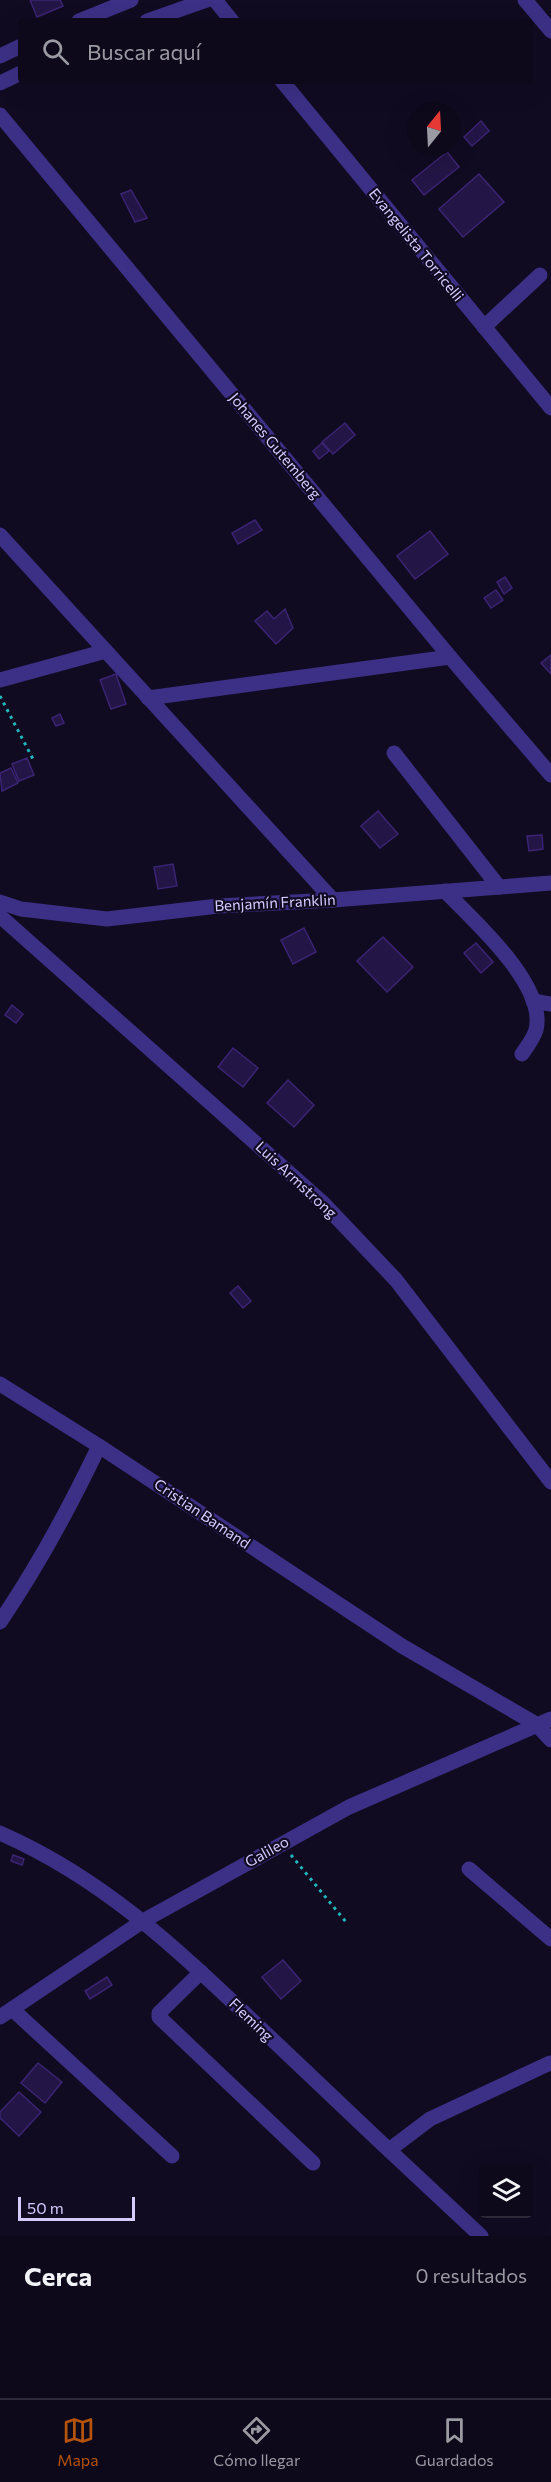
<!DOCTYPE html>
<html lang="es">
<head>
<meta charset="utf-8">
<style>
  :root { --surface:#0d081a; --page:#1b1627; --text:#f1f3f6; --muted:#9a9aa2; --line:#2d2939; --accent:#b45309 }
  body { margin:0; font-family:Commissioner,sans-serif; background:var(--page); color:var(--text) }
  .controls { position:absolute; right:18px; bottom:18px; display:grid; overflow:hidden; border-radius:6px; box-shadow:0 6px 24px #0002 }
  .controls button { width:54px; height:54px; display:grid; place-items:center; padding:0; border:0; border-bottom:2px solid var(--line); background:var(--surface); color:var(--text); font:30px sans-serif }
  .compass { position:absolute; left:407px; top:102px; width:54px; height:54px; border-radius:50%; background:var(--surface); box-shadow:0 6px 24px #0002; rotate:18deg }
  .scale { position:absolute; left:18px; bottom:15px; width:117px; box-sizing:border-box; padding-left:6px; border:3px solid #d6cbff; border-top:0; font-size:16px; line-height:21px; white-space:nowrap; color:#d6cbff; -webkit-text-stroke:4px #110b22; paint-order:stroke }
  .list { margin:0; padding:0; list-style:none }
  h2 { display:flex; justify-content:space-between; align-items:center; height:78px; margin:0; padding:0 24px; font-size:26px }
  h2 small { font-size:20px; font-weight:400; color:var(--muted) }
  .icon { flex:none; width:33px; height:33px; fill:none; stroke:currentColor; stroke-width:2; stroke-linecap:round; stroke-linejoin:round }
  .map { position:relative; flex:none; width:551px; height:2236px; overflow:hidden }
  .search { position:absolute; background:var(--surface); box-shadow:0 6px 24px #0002; left:18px; right:18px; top:18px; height:66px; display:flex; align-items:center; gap:15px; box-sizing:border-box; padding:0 21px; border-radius:6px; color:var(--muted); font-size:22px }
  .sheet { height:162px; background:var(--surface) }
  nav { display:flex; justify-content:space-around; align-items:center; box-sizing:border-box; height:84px; border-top:2px solid var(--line); background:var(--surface); font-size:16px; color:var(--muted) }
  nav a { display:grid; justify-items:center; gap:3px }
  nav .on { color:var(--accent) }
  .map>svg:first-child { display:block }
  .building { fill:#231545; stroke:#3b2473; stroke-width:1.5 }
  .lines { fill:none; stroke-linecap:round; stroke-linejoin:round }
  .path { stroke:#20b8be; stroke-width:3; stroke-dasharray:3 4.5; stroke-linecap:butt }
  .minor { stroke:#3c3086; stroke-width:15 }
  .labels { text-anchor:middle; stroke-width:4.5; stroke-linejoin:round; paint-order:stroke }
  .street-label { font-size:15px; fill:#d6cbff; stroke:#110b22 }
</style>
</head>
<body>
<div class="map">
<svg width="551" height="2236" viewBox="0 0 551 2236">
  <rect width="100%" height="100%" fill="#110b22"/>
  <!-- building -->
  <g class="building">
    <polygon points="30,0 60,0 63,6 37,17"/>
    <polygon points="481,121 489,131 472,146 464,137"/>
    <polygon points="447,152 459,167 424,195 412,180"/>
    <polygon points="479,174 504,202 463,237 439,209"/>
    <polygon points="131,190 147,218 135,222 121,194"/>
    <polygon points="345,423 355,435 333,454 322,442"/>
    <polygon points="322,443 329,451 319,459 313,451"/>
    <polygon points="255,520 262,530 238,544 232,533"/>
    <polygon points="430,531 448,554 415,579 397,556"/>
    <polygon points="505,577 512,588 504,594 497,582"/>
    <polygon points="496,590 503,600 491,608 484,598"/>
    <polygon points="285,609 293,628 276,644 255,621 267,611 274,619"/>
    <polygon points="551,655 551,674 541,663"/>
    <polygon points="116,674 126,704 111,709 100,680"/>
    <polygon points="60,714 64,723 56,726 52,718"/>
    <polygon points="27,758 34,775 19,781 12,764"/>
    <polygon points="11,768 18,783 2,791 0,773"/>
    <polygon points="378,811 398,834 380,848 361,826"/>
    <polygon points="542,835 543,849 529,851 527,836"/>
    <polygon points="173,864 177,886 158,889 154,867"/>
    <polygon points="304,928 316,952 293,964 281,940"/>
    <polygon points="383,937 413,967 387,992 357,961"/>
    <polygon points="476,943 493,962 481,973 464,953"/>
    <polygon points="12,1005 23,1014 16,1023 5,1015"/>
    <polygon points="233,1048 258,1068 243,1087 218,1067"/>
    <polygon points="288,1080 314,1105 294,1127 267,1103"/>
    <polygon points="238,1286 251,1301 243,1308 230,1293"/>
    <polygon points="13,1855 24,1859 22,1865 11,1861"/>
    <polygon points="283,1960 301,1981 281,1999 262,1977"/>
    <polygon points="107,1977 112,1985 90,1999 85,1991"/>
    <polygon points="38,2063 62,2082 45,2103 21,2083"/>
    <polygon points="19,2092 41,2112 19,2136 0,2118 0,2112"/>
  </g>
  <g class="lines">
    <!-- path -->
    <g class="path">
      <polyline points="0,696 34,761"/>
      <polyline points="291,1855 346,1922"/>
    </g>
    <!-- minor -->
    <g class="minor">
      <polyline points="215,0 232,21"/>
      <polyline points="525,0 551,31"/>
      <polyline points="79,21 131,0"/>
      <polyline points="147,21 207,0"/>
      <polyline points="0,56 21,46"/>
      <polyline points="282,81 551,408"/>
      <polyline points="0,83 21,73"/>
      <polyline points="0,115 450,657 551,775"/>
      <polyline points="484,327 540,275"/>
      <polyline points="0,535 333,900"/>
      <polyline points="0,680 106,651"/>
      <polyline points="148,698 450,657"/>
      <polyline points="394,753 499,887"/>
      <path d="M445,891c29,30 102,94 91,139 -3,9 -9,17 -14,24"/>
      <polyline points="0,902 21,909 107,919 218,906 333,900 551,883"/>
      <polyline points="0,916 322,1202 396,1280 551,1482"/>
      <polyline points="533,1001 551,1004"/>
      <polyline points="0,1384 99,1446 402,1646 536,1724 551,1740"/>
      <path d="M0,1622c38,-56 70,-115 99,-176"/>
      <path d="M0,1833c112,49 189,128 276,210 68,65 136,129 205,193"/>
      <polyline points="469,1869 551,1939"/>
      <polyline points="201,1972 159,2013 159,2017 313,2163"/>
      <polyline points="12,2009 172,2156"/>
      <polyline points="0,2017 143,1921 349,1807 551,1719"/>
      <polyline points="389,2150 430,2119 550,2063"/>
    </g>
  </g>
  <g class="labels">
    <!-- street labels -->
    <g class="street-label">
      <text transform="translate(416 245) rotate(51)" y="5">Evangelista Torricelli</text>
      <text transform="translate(275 446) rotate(50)" y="5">Johanes Gutemberg</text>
      <text transform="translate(275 903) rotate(-3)" y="5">Benjamín Franklin</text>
      <text transform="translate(296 1180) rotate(43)" y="5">Luis Armstrong</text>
      <text transform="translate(202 1514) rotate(34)" y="5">Cristian Bamand</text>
      <text transform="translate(267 1852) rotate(-29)" y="5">Galileo</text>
      <text transform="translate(251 2020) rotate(44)" y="5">Fleming</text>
    </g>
  </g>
</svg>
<div class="controls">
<button><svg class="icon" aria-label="layers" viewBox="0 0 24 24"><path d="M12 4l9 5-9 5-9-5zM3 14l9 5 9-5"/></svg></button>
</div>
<svg class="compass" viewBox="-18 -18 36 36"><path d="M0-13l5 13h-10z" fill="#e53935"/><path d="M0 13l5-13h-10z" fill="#9a9aa2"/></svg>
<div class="scale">50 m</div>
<div class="search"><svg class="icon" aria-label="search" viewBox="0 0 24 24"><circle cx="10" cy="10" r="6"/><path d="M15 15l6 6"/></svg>Buscar aquí</div>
</div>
<section class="sheet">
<h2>Cerca<small>0 resultados</small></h2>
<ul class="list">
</ul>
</section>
<nav>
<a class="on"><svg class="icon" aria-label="map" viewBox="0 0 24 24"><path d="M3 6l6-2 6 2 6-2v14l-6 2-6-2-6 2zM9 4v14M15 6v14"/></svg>Mapa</a>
<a><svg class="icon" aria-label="directions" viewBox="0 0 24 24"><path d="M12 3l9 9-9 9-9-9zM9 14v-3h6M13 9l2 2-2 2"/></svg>Cómo llegar</a>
<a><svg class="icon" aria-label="saved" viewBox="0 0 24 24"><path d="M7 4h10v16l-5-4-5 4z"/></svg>Guardados</a>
</nav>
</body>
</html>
